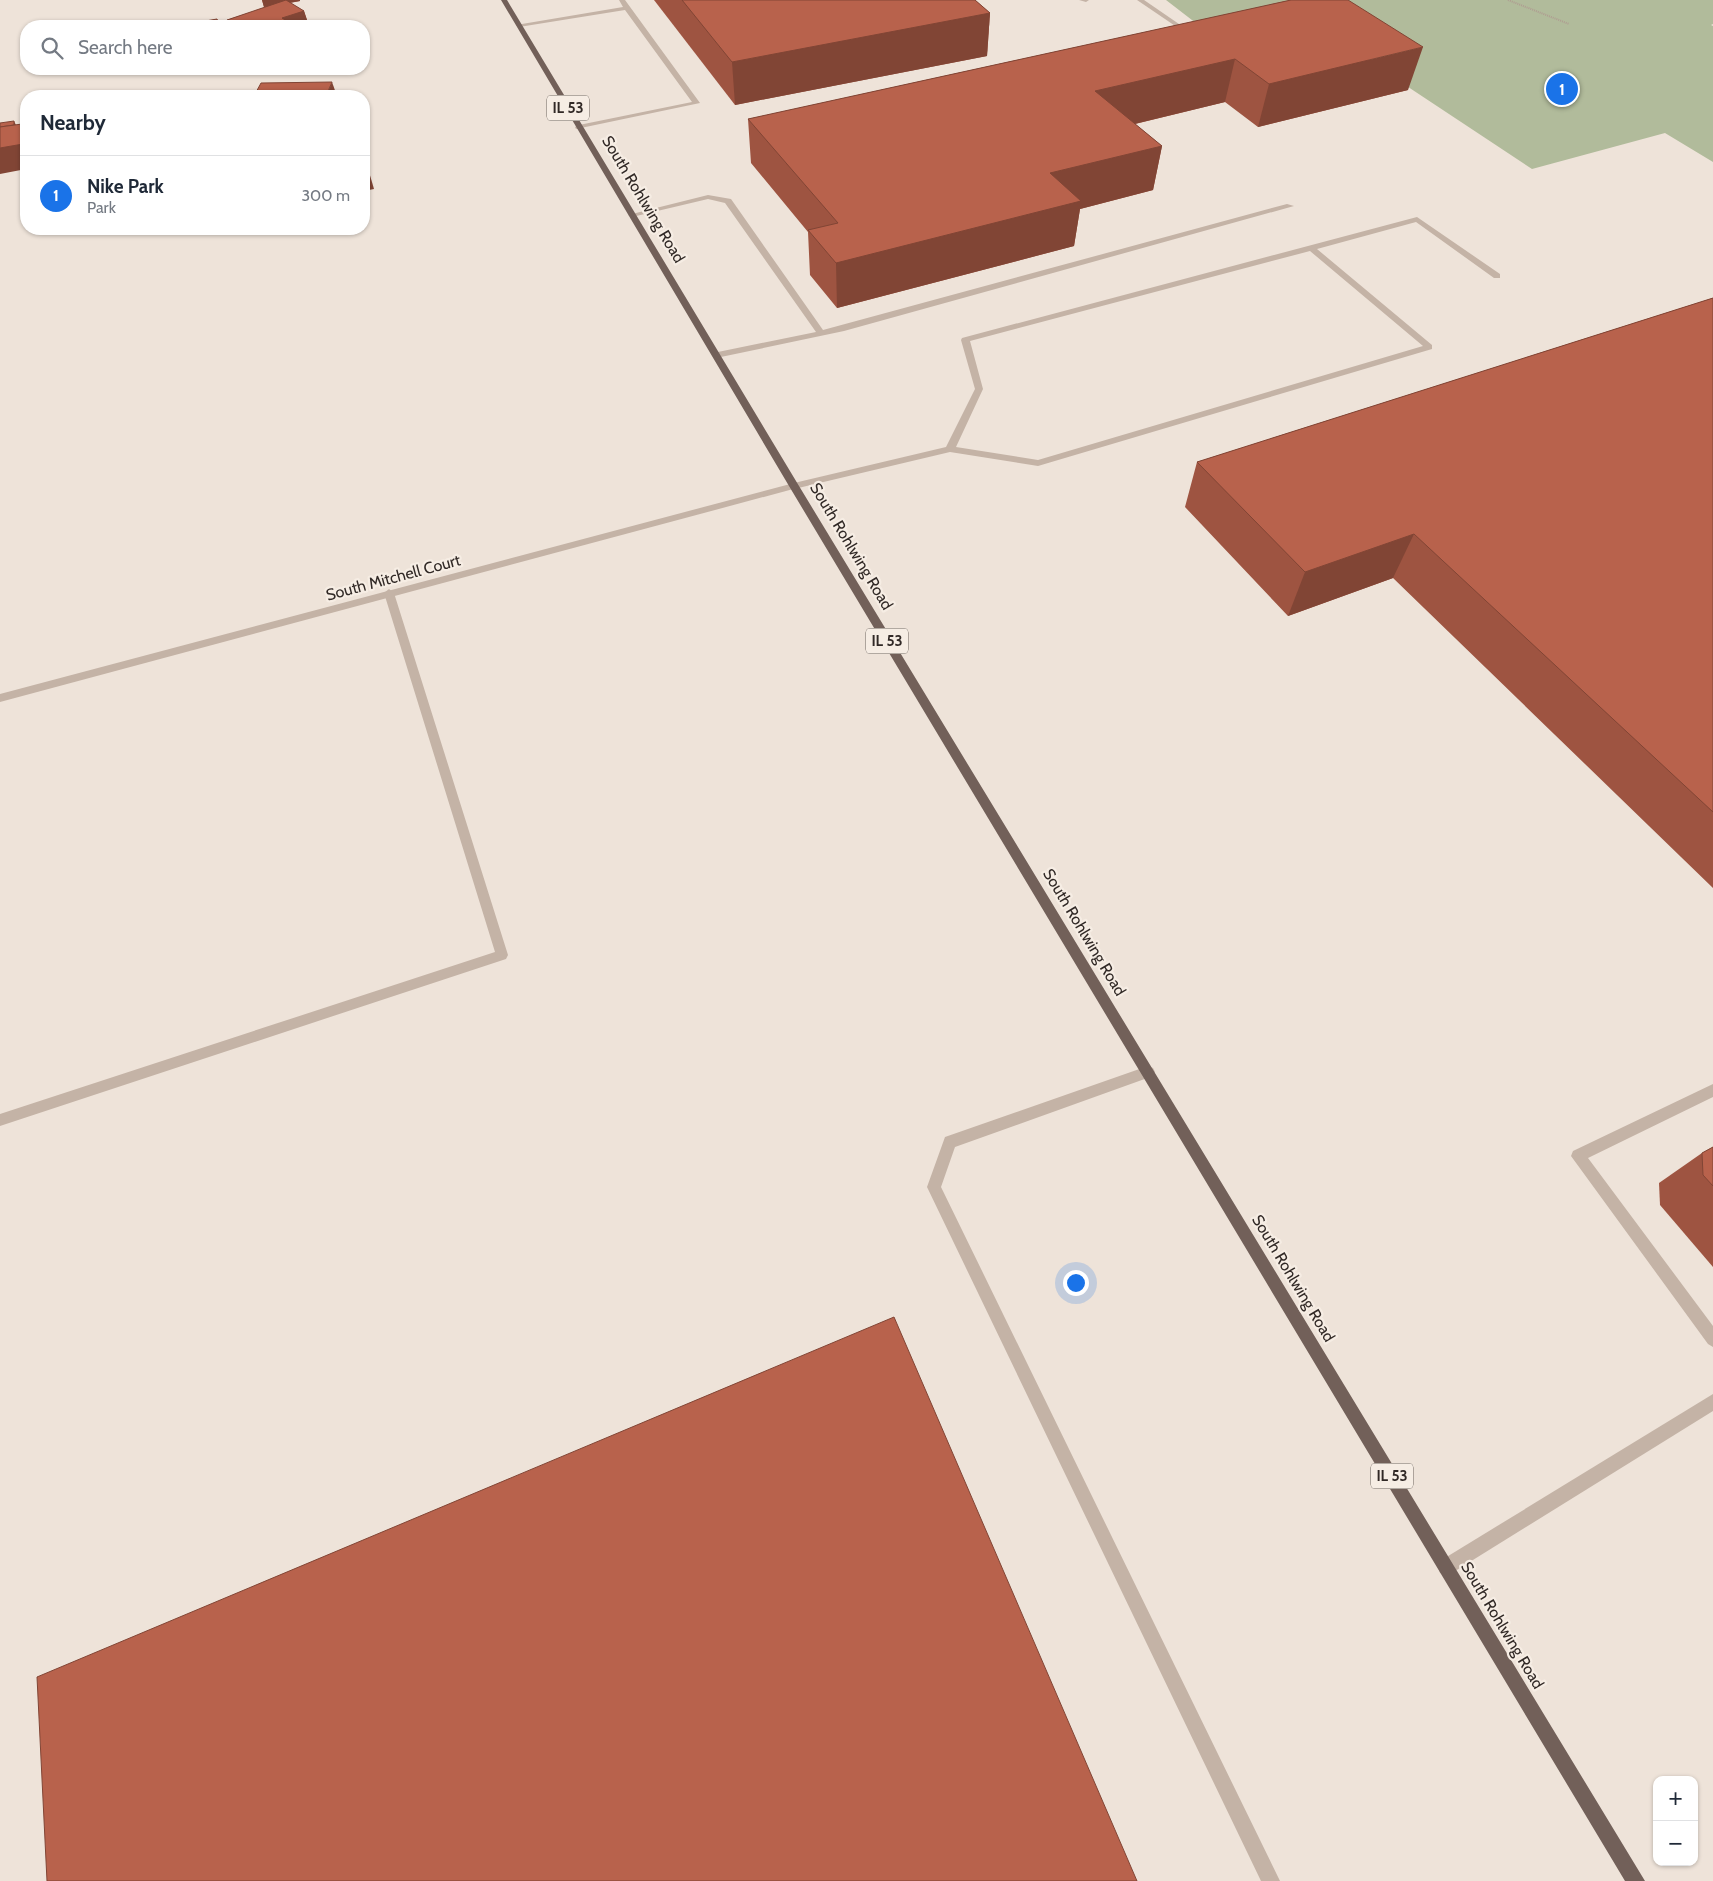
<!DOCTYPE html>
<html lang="en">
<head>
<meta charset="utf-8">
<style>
  :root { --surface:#fff; --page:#f2f2f3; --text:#1f2937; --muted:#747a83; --line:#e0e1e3; --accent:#1a73e8 }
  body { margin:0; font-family:Cabin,sans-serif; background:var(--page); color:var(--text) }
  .controls { position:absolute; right:15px; bottom:15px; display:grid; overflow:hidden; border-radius:10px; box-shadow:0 1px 4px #0004 }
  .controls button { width:45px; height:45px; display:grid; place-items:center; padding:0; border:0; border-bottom:1px solid var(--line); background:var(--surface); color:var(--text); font:25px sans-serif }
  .you { position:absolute; left:1075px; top:1282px; width:18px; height:18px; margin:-12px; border:4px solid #fff; border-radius:50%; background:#1a73e8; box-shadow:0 0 0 8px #1a73e833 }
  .badge { display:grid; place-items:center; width:32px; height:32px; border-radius:50%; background:var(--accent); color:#fff; font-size:16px; font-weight:700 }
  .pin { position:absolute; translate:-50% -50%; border:2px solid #fff; box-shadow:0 1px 5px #0006 }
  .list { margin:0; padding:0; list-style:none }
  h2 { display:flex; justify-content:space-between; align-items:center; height:65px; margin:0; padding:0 20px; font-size:21px }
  h2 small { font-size:16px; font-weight:400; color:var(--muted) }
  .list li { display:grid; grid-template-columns:32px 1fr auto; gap:15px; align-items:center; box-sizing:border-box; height:80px; padding:0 20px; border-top:1px solid var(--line) }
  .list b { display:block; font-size:19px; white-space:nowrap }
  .list p { margin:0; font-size:16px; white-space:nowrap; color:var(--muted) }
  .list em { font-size:16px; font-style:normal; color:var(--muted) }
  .icon { flex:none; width:28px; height:28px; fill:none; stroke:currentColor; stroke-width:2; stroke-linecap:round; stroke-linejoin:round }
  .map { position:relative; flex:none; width:1713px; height:1881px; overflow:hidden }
  .search { position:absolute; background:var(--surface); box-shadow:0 1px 4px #0004; left:20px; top:20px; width:350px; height:55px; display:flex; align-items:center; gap:12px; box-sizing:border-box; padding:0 18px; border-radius:20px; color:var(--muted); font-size:19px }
  .panel { position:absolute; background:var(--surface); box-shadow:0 1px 4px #0004; left:20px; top:90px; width:350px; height:145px; border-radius:20px }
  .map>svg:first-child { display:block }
  .green { fill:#b1bb9b }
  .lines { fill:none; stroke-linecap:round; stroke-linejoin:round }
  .path { stroke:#af9d91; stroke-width:2; stroke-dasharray:1 1; stroke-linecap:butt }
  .service { fill:#c4b3a6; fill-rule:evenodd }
  .minor { fill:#c4b3a6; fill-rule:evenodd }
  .primary { fill:#726059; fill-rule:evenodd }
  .wall { fill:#9e5441 }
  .shaded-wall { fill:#814535 }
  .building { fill:#b8624c; stroke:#814535 }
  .labels { text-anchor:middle; stroke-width:4.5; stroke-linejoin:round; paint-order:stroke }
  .shield { fill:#f6ede4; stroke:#6c645f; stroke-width:1 }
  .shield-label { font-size:15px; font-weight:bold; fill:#312926 }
  .street-label { font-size:16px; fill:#312926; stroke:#f6ede4 }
</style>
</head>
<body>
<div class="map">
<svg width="1713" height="1881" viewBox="0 0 1713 1881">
  <rect width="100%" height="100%" fill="#eee3d9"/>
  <!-- green -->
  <polygon class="green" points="1166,0 1713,0 1713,24 1711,25 1713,26 1713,162 1665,133 1532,169 1313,24 1223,44"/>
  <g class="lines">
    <!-- path -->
    <polyline class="path" points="1508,0 1569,24"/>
    <!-- service -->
    <g class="service">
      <polygon points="619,0 625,0 700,103 576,129 575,127 579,125 692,102 625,10 519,27 516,25 623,7"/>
      <polygon points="1079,0 1089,0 1086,2"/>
      <polygon points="1137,0 1144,0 1195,35 1190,36"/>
      <polygon points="708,195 731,199 823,330 1287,204 1294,206 844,331 716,358 713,357 713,353 816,332 725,203 708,199 632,217 628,215"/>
      <path d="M1417,217l83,57v4h-6l-78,-56 -99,27 115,96v4l-394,117 -88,-14 -156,37 -5,-3 5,-3 152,-36 29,-58 -14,-49 1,-2zM1310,251l113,95 -385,114 -82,-13 27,-58 -13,-48z"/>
      <polygon points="389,589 394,593 508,955 506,959 0,1126 0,1114 495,952 384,593"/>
      <polygon points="1148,1066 1153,1068 1155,1072 1153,1076 955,1147 941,1187 1280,1881 1261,1881 927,1187 945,1137"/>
      <polygon points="1713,1084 1713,1097 1588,1158 1713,1326 1713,1347 1708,1344 1571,1156 1573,1151"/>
      <polygon points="1713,1394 1713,1411 1452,1573 1446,1575 1440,1573 1438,1567 1440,1561"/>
    </g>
    <!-- minor -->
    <polygon class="minor" points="794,483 799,486 797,488 0,702 0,694"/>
    <!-- primary -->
    <polygon class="primary" points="501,0 507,0 799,486 1645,1881 1625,1881 789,486"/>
  </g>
  <!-- wall -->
  <g class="wall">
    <polygon points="262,0 300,0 300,1 290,3 304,11 309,26 229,26 227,20 267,7 264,7"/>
    <polygon points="654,0 975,0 990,13 987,56 735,105"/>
    <polygon points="1291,0 1408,90 1258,127 1225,102 1135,124 1162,146 1153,190 1080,209 1074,246 837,308 810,275 808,232 751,163 748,119"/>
    <polygon points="1713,298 1713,888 1393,578 1288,616 1185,507 1197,462"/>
    <polygon points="1713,1147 1713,1267 1660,1205 1659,1183 1702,1153"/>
  </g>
  <!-- shaded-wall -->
  <g class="shaded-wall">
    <polygon points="262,0 300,0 300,1 264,7"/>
    <polygon points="304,11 309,26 284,26 282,18"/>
    <polygon points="990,13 987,56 735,105 732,62"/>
    <polygon points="1423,47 1408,90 1258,127 1269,84"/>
    <polygon points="1235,59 1225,102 1089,135 1095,91"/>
    <polygon points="95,69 108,69 96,71"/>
    <polygon points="332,82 337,96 326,96"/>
    <polygon points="14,121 20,133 22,124 26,133 26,169 0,174 0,148"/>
    <polygon points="1162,146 1153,190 1080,209 1074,246 837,308 836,263 1050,173"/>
    <polygon points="367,165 374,189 364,191 364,166"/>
    <polygon points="1414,534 1393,578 1288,616 1305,572"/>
  </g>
  <!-- building -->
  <g class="building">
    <polygon points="286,0 304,11 282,18 293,25 289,26 237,26 227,20"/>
    <polygon points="682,0 975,0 990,13 732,62"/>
    <polygon points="1291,0 1348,0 1423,47 1269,84 1235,59 1095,91 1162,146 1050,173 1081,201 836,263 808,230 838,223 748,119"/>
    <polygon points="217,19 220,26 177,26"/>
    <polygon points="332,82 326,96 254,96 261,83"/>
    <polygon points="14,121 14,125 0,127 0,123"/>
    <polygon points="22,124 23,144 0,148 0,127"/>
    <polygon points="364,157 367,165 364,166"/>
    <polygon points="1713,298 1713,812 1414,534 1305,572 1197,462"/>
    <polygon points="1713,1147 1713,1186 1703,1175 1702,1153"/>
    <polygon points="894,1317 1137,1881 47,1881 37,1677"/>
  </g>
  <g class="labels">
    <!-- shield labels -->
    <g class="shield">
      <rect x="547" y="95.5" width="42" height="25" rx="4"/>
      <rect x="866" y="628.5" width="42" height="25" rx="4"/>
      <rect x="1371" y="1463.5" width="42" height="25" rx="4"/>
    </g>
    <g class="shield-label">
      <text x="568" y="113">IL 53</text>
      <text x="887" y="646">IL 53</text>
      <text x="1392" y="1481">IL 53</text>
    </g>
    <!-- street labels -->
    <g class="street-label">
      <text transform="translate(644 199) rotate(59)" y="6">South Rohlwing Road</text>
      <text transform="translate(852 546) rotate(59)" y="6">South Rohlwing Road</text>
      <text transform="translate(393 577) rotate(-15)" y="6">South Mitchell Court</text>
      <text transform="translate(1085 932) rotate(59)" y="6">South Rohlwing Road</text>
      <text transform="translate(1294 1278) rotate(59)" y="6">South Rohlwing Road</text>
      <text transform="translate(1503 1625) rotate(59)" y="6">South Rohlwing Road</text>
    </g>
  </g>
</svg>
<div class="controls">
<button>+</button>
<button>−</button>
</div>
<div class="you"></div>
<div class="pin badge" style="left:1562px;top:89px">1</div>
<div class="search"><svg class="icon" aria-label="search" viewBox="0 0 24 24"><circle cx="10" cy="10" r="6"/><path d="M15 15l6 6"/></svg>Search here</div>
<section class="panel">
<h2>Nearby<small></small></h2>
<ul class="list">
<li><span class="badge">1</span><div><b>Nike Park</b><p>Park</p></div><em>300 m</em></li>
</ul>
</section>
</div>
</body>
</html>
